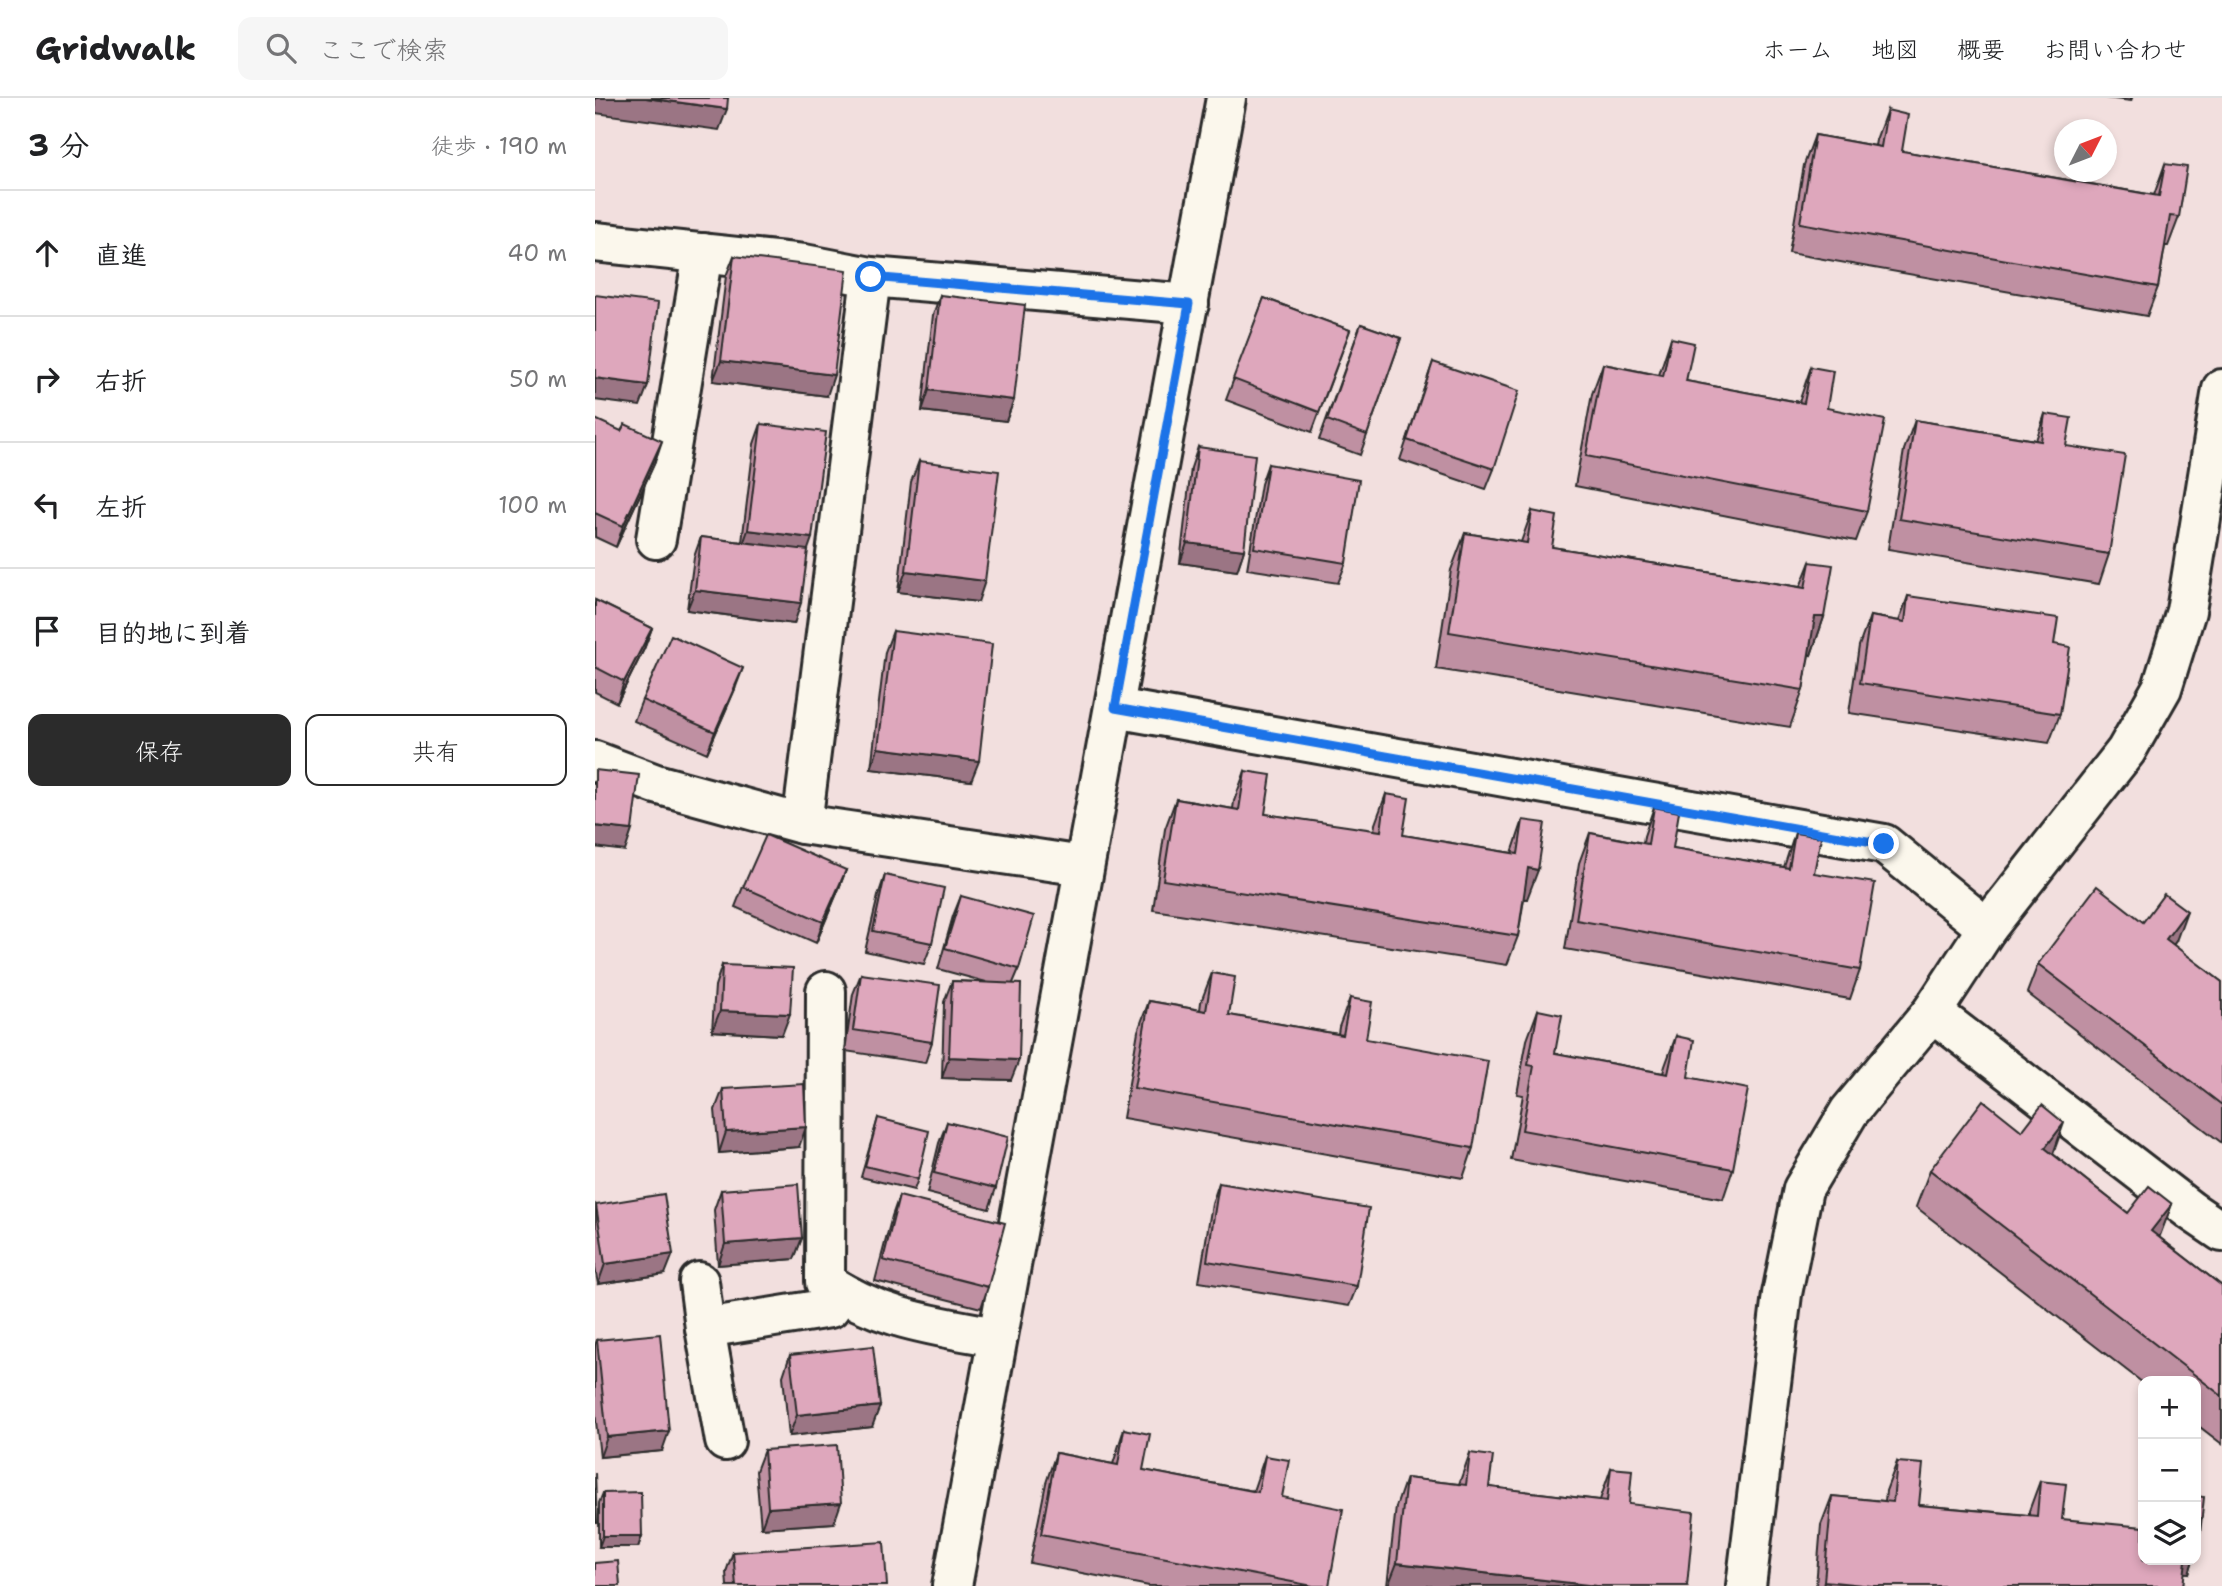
<!DOCTYPE html>
<html lang="ja">
<head>
<meta charset="utf-8">
<style>
  :root { --surface:#fff; --page:#f6f6f6; --text:#202124; --muted:#757577; --line:#e0e0e0; --accent:#2b2b2b }
  body { margin:0; font-family:"Shantell Sans","Klee One",sans-serif; background:var(--page); color:var(--text) }
  .controls { position:absolute; right:21px; bottom:21px; display:grid; overflow:hidden; border-radius:14px; box-shadow:0 4px 10px #0003 }
  .controls button { width:63px; height:63px; display:grid; place-items:center; padding:0; border:0; border-bottom:2px solid var(--line); background:var(--surface); color:var(--text); font:35px sans-serif }
  .compass { position:absolute; left:1459px; top:21px; width:63px; height:63px; border-radius:50%; background:var(--surface); box-shadow:0 4px 10px #0003; rotate:48deg }
  .stop { position:absolute; width:21px; height:21px; margin:-16px; border:5px solid #1a73e8; border-radius:50%; background:#fff }
  .stop.end { background:#1a73e8; border-color:#fff; box-shadow:0 2px 7px #0008 }
  .list { margin:0; padding:0; list-style:none }
  h2 { display:flex; justify-content:space-between; align-items:center; height:91px; margin:0; padding:0 28px; font-size:30px }
  h2 small { font-size:23px; font-weight:400; color:var(--muted) }
  .list li { display:grid; grid-template-columns:46px 1fr auto; gap:21px; align-items:center; box-sizing:border-box; height:126px; padding:0 28px; border-top:2px solid var(--line) }
  .list b { display:block; font-size:26px; white-space:nowrap }
  .list em { font-size:23px; font-style:normal; color:var(--muted) }
  .actions { display:flex; gap:14px; padding:21px 28px }
  .actions a { flex:1; padding:16px 0; border:2px solid var(--accent); border-radius:14px; text-align:center; font-size:24px; color:var(--accent) }
  .actions .main { background:var(--accent); color:#fff }
  .icon { flex:none; width:38px; height:38px; fill:none; stroke:currentColor; stroke-width:2; stroke-linecap:round; stroke-linejoin:round }
  .map { position:relative; flex:none; width:1627px; height:1488px; overflow:hidden }
  header { display:flex; align-items:center; gap:42px; box-sizing:border-box; height:98px; padding:0 35px; background:var(--surface); border-bottom:2px solid var(--line) }
  header strong { font-size:33px }
  nav { display:flex; gap:38px; margin-inline-start:auto; font-size:24px }
  .search { width:490px; height:63px; background:var(--page); display:flex; align-items:center; gap:18px; box-sizing:border-box; padding:0 24px; border-radius:14px; color:var(--muted); font-size:26px }
  main { display:flex }
  aside { flex:1; background:var(--surface) }
  .map>svg:first-child { display:block }
  .lines { fill:none; stroke-linecap:round; stroke-linejoin:round }
  .street-casing { stroke:#2b2b2b; stroke-width:44 }
  .street { stroke:#fbf7ec; stroke-width:38 }
  .wall { fill:#bf90a2; stroke:#2b2b2b; stroke-width:2 }
  .shaded-wall { fill:#9b7584; stroke:#2b2b2b; stroke-width:2 }
  .building { fill:#dea7bc; stroke:#2b2b2b; stroke-width:2 }
  .route { stroke:#1a73e8; stroke-width:9 }
</style>
</head>
<body>
<header>
<strong>Gridwalk</strong>
<div class="search"><svg class="icon" aria-label="search" viewBox="0 0 24 24"><circle cx="10" cy="10" r="6"/><path d="M15 15l6 6"/></svg>ここで検索</div>
<nav><a>ホーム</a><a>地図</a><a>概要</a><a>お問い合わせ</a></nav>
</header>
<main>
<aside>
<h2>3 分<small>徒歩 · 190 m</small></h2>
<ul class="list">
<li><svg class="icon" aria-label="ahead" viewBox="0 0 24 24"><path d="M12 20V5M6 11l6-6 6 6"/></svg><div><b>直進</b></div><em>40 m</em></li>
<li><svg class="icon" aria-label="right" viewBox="0 0 24 24"><path d="M7 20v-9h11M14 6l5 5-5 5"/></svg><div><b>右折</b></div><em>50 m</em></li>
<li><svg class="icon" aria-label="left" viewBox="0 0 24 24"><path d="M17 20v-9H6M10 6l-5 5 5 5"/></svg><div><b>左折</b></div><em>100 m</em></li>
<li><svg class="icon" aria-label="arrive" viewBox="0 0 24 24"><path d="M6 21V4h12l-3 4 3 4H6"/></svg><div><b>目的地に到着</b></div></li>
</ul>
<div class="actions"><a class="main">保存</a><a>共有</a></div>
</aside>
<div class="map">
<svg width="1627" height="1488" viewBox="0 0 1627 1488">
  <rect width="100%" height="100%" fill="#f2dfde"/>
  <filter id="ink" filterUnits="userSpaceOnUse"><feTurbulence type="fractalNoise" baseFrequency=".0143" numOctaves="2"/><feDisplacementMap in="SourceGraphic" scale="14" xChannelSelector="R" yChannelSelector="G"/><feConvolveMatrix kernelMatrix="1 2 1 2 8 2 1 2 1" color-interpolation-filters="sRGB"/></filter>
  <g filter="url(#ink)">
    <g class="lines">
      <!-- street casing -->
      <g class="street-casing">
        <g id="street">
          <polyline points="0,144 209,166 276,179 594,206"/>
          <polyline points="61,441 108,155"/>
          <polyline points="520,610 1289,746 1392,830"/>
          <polyline points="0,663 61,686 207,726 488,768"/>
          <polyline points="207,726 276,179"/>
          <path d="M231,893l-1,291c55,37 107,43 171,55"/>
          <polyline points="1337,914 1596,1113 1627,1134"/>
          <polyline points="104,1184 110,1230 235,1210 246,1194"/>
          <polyline points="110,1230 130,1343"/>
          <path d="M357,1488c88,-497 185,-992 274,-1488"/>
          <polyline points="1151,1488 1187,1196 1208,1091 1254,1014 1337,914 1392,830 1531,653 1567,590 1591,513 1627,291"/>
        </g>
      </g>
      <!-- street -->
      <use href="#street" class="street"/>
    </g>
    <!-- wall -->
    <g class="wall">
      <polygon points="1292,12 1307,53 1559,97 1570,66 1584,119 1573,148 1570,148 1563,189 1552,218 1194,155 1209,67 1220,37 1280,48 1281,42"/>
      <polygon points="139,158 232,298 118,283 131,178"/>
      <polygon points="345,197 419,302 411,323 327,313 338,217"/>
      <polygon points="669,200 755,232 717,334 631,302"/>
      <polygon points="766,226 806,240 765,357 724,342"/>
      <polygon points="1076,240 1091,283 1204,304 1216,269 1272,413 1261,443 980,388 997,296 1008,266 1064,277"/>
      <polygon points="838,264 899,371 891,391 805,362"/>
      <polygon points="1450,316 1471,348 1514,456 1504,486 1293,451 1309,352 1320,322 1441,342"/>
      <polygon points="0,321 60,364 21,449 0,439"/>
      <polygon points="166,326 212,452 199,526 92,512 99,459 106,439 147,444 159,346"/>
      <polygon points="603,349 649,452 642,473 585,465 596,370"/>
      <polygon points="324,363 383,504 303,494 316,384"/>
      <polygon points="673,366 751,465 743,485 652,471 666,386"/>
      <polygon points="937,413 957,449 1205,489 1215,464 1229,519 1216,557 1214,556 1208,592 1195,629 841,571 856,472 870,435 926,444"/>
      <polygon points="1313,498 1459,546 1465,616 1454,645 1254,615 1264,548 1275,518 1304,523"/>
      <polygon points="0,502 57,530 49,551 22,605 0,594"/>
      <polygon points="298,533 376,683 276,671 290,554"/>
      <polygon points="140,591 112,655 39,623 47,602"/>
      <polygon points="650,673 670,716 779,733 780,726 791,696 808,737 917,755 928,722 932,801 929,801 923,838 912,867 558,812 570,731 581,701 638,711 639,703"/>
      <polygon points="1059,709 1078,750 1189,769 1200,735 1265,872 1255,901 970,851 984,765 995,735 1048,745 1049,738"/>
      <polygon points="251,772 243,793 221,845 140,809 148,789"/>
      <polygon points="290,777 337,845 329,866 270,853 283,798"/>
      <polygon points="366,798 424,871 418,885 416,982 347,980 349,904 357,883 391,884 343,871 358,818"/>
      <polygon points="1548,824 1581,843 1578,847 1627,884 1627,1045 1432,895 1443,866"/>
      <polygon points="127,867 187,937 117,933 120,888"/>
      <polygon points="617,875 634,917 743,936 744,929 755,900 771,941 878,1050 868,1080 528,1020 543,933 554,903 605,912 606,904"/>
      <polygon points="266,876 337,944 330,965 250,953 258,896"/>
      <polygon points="943,912 960,955 1068,975 1070,968 1081,938 1093,979 1138,1071 1128,1101 916,1062 928,997 922,996 932,942"/>
      <polygon points="128,991 204,1049 124,1055 120,1012"/>
      <polygon points="283,1020 323,1081 319,1092 266,1079"/>
      <polygon points="352,1024 401,1090 394,1111 332,1095 344,1045"/>
      <polygon points="1458,1056 1533,1115 1577,1106 1564,1139 1627,1188 1627,1346 1601,1326 1601,1283 1548,1283 1548,1285 1321,1109 1335,1072"/>
      <polygon points="624,1085 762,1188 754,1208 604,1184 617,1106"/>
      <polygon points="126,1092 207,1140 199,1161 123,1167 119,1112"/>
      <polygon points="304,1098 393,1189 386,1210 280,1183 297,1118"/>
      <polygon points="1,1107 70,1176 3,1186 0,1170"/>
      <polygon points="2,1242 67,1353 5,1359 0,1314 0,1247"/>
      <polygon points="195,1257 277,1329 194,1338 188,1278"/>
      <polygon points="529,1331 548,1372 658,1393 670,1358 687,1399 734,1488 554,1488 435,1465 451,1385 461,1355 518,1366"/>
      <polygon points="169,1352 239,1425 166,1430 161,1373"/>
      <polygon points="875,1355 894,1389 1005,1402 1016,1370 1034,1406 1092,1488 792,1488 801,1409 811,1380 864,1386"/>
      <polygon points="1302,1364 1324,1407 1434,1417 1434,1413 1445,1383 1467,1421 1548,1462 1598,1462 1594,1475 1589,1474 1588,1488 1221,1488 1226,1427 1237,1398 1290,1403 1291,1393"/>
      <polygon points="8,1395 47,1438 43,1449 4,1449 4,1405"/>
      <polygon points="138,1454 292,1488 132,1488 131,1474"/>
    </g>
    <!-- shaded-wall -->
    <g class="shaded-wall">
      <polygon points="0,0 51,0 132,11 124,32 0,15"/>
      <polygon points="1510,0 1537,0 1536,3"/>
      <polygon points="126,263 239,277 232,298 118,283"/>
      <polygon points="0,280 53,287 45,308 0,302"/>
      <polygon points="334,292 419,302 411,323 327,313"/>
      <polygon points="67,343 60,364 21,449 28,428"/>
      <polygon points="153,432 217,440 210,460 146,452"/>
      <polygon points="592,445 649,452 642,473 585,465"/>
      <polygon points="311,473 390,483 383,504 303,494"/>
      <polygon points="100,492 206,505 199,526 92,512"/>
      <polygon points="1220,519 1229,519 1216,557 1207,556"/>
      <polygon points="57,530 49,551 22,605 29,584"/>
      <polygon points="148,570 140,591 112,655 120,634"/>
      <polygon points="283,650 384,663 376,683 276,671"/>
      <polygon points="0,728 37,732 30,753 0,749"/>
      <polygon points="933,770 943,772 932,801 922,800"/>
      <polygon points="251,772 243,793 221,845 228,824"/>
      <polygon points="1592,813 1581,843 1560,871 1571,841"/>
      <polygon points="125,913 195,916 187,937 117,933"/>
      <polygon points="354,959 424,962 416,982 347,980"/>
      <polygon points="1469,1025 1456,1062 1450,1050"/>
      <polygon points="211,1029 204,1049 124,1055 131,1034"/>
      <polygon points="1577,1106 1563,1143 1556,1133"/>
      <polygon points="207,1140 199,1161 123,1167 130,1146"/>
      <polygon points="78,1156 70,1176 3,1186 10,1166"/>
      <polygon points="285,1308 277,1329 194,1338 202,1317"/>
      <polygon points="74,1333 67,1353 5,1359 12,1339"/>
      <polygon points="246,1405 239,1425 166,1430 173,1410"/>
      <polygon points="8,1438 47,1438 43,1449 4,1449"/>
      <polygon points="1601,1445 1604,1445 1601,1455"/>
      <polygon points="1586,1462 1598,1462 1594,1475 1581,1474"/>
      <polygon points="802,1465 1002,1488 793,1488"/>
      <polygon points="1229,1483 1277,1488 1228,1488"/>
    </g>
    <!-- building -->
    <g class="building">
      <polygon points="51,0 133,0 132,11"/>
      <polygon points="1292,12 1313,17 1307,53 1564,98 1570,66 1592,69 1584,119 1575,118 1563,189 1205,125 1220,37 1286,49"/>
      <polygon points="139,158 252,172 239,277 126,263"/>
      <polygon points="0,197 63,205 53,287 0,280"/>
      <polygon points="345,197 430,207 419,302 334,292"/>
      <polygon points="669,200 755,232 724,314 638,281"/>
      <polygon points="766,226 806,240 772,337 732,322"/>
      <polygon points="1076,240 1099,245 1091,283 1209,305 1216,269 1238,273 1232,310 1290,322 1272,413 991,358 1008,266 1068,278"/>
      <polygon points="838,264 924,293 899,371 812,342"/>
      <polygon points="1450,316 1476,320 1471,348 1530,357 1514,456 1304,421 1320,322 1446,343"/>
      <polygon points="0,321 26,333 30,326 67,343 28,428 0,415"/>
      <polygon points="166,326 231,334 217,440 153,432"/>
      <polygon points="603,349 660,357 649,452 592,445"/>
      <polygon points="324,363 404,373 390,483 311,473"/>
      <polygon points="673,366 764,382 751,465 659,450"/>
      <polygon points="937,413 962,418 957,449 1210,490 1215,464 1238,467 1229,519 1220,519 1208,592 854,534 870,435 932,445"/>
      <polygon points="106,439 213,452 206,505 100,492"/>
      <polygon points="1313,498 1463,520 1459,546 1475,549 1465,616 1265,585 1275,518 1310,524"/>
      <polygon points="0,502 57,530 29,584 0,569"/>
      <polygon points="298,533 397,546 384,663 283,650"/>
      <polygon points="76,537 148,570 120,634 47,602"/>
      <polygon points="0,672 44,677 37,732 0,728"/>
      <polygon points="650,673 676,677 670,716 786,733 791,696 814,700 808,737 923,756 928,722 950,725 943,772 933,770 923,838 568,782 581,701 644,712"/>
      <polygon points="1059,709 1084,714 1078,750 1194,770 1200,735 1226,739 1219,775 1280,785 1265,872 981,822 995,735 1053,746"/>
      <polygon points="171,737 251,772 228,824 148,789"/>
      <polygon points="290,777 349,790 337,845 278,833"/>
      <polygon points="1502,788 1548,824 1569,796 1592,813 1571,841 1627,884 1627,1007 1443,866"/>
      <polygon points="366,798 439,818 424,871 350,850"/>
      <polygon points="127,867 198,870 195,916 125,913"/>
      <polygon points="617,875 640,879 634,917 748,937 755,900 777,904 771,941 893,963 878,1050 539,990 554,903 611,913"/>
      <polygon points="266,876 345,887 337,944 258,932"/>
      <polygon points="357,883 426,886 424,962 354,959"/>
      <polygon points="943,912 967,917 960,955 1073,976 1081,938 1099,942 1093,979 1153,991 1138,1071 927,1032 939,968 933,967"/>
      <polygon points="209,986 211,1029 131,1034 128,991"/>
      <polygon points="1388,1002 1427,1033 1447,1007 1469,1025 1450,1050 1533,1115 1554,1088 1577,1106 1556,1133 1627,1188 1627,1298 1335,1072"/>
      <polygon points="283,1020 334,1033 323,1081 270,1068"/>
      <polygon points="352,1024 413,1039 401,1090 339,1075"/>
      <polygon points="624,1085 774,1110 762,1188 612,1163"/>
      <polygon points="203,1086 207,1140 130,1146 126,1092"/>
      <polygon points="69,1096 78,1156 10,1166 1,1107"/>
      <polygon points="304,1098 410,1125 393,1189 288,1162"/>
      <polygon points="65,1236 74,1333 12,1339 2,1242"/>
      <polygon points="278,1248 285,1308 202,1317 195,1257"/>
      <polygon points="529,1331 555,1336 548,1372 663,1394 670,1358 694,1362 687,1399 748,1411 734,1488 718,1488 446,1436 461,1355 523,1367"/>
      <polygon points="242,1347 246,1405 173,1410 169,1352"/>
      <polygon points="875,1355 898,1358 894,1389 1012,1403 1016,1370 1037,1372 1034,1406 1099,1414 1092,1488 1002,1488 802,1465 811,1380 871,1387"/>
      <polygon points="1302,1364 1328,1366 1324,1407 1442,1418 1445,1383 1471,1386 1467,1421 1548,1429 1548,1462 1591,1462 1588,1488 1277,1488 1229,1483 1237,1398 1298,1404"/>
      <polygon points="0,1375 2,1425 0,1425"/>
      <polygon points="46,1394 47,1438 8,1438 8,1395"/>
      <polygon points="1601,1398 1609,1399 1604,1445 1601,1445"/>
      <polygon points="289,1444 292,1488 141,1488 138,1454"/>
      <polygon points="23,1463 25,1488 0,1488 0,1465"/>
    </g>
  </g>
  <g class="lines" filter="url(#ink)">
    <!-- route -->
    <polyline class="route" points="276,179 594,206 520,610 1289,746"/>
  </g>
</svg>
<div class="controls">
<button>+</button>
<button>−</button>
<button><svg class="icon" aria-label="layers" viewBox="0 0 24 24"><path d="M12 4l9 5-9 5-9-5zM3 14l9 5 9-5"/></svg></button>
</div>
<svg class="compass" viewBox="-18 -18 36 36"><path d="M0-13l5 13h-10z" fill="#e53935"/><path d="M0 13l5-13h-10z" fill="#757577"/></svg>
<div class="stop" style="left:276px;top:179px"></div>
<div class="stop end" style="left:1289px;top:746px"></div>
</div>
</main>
</body>
</html>
